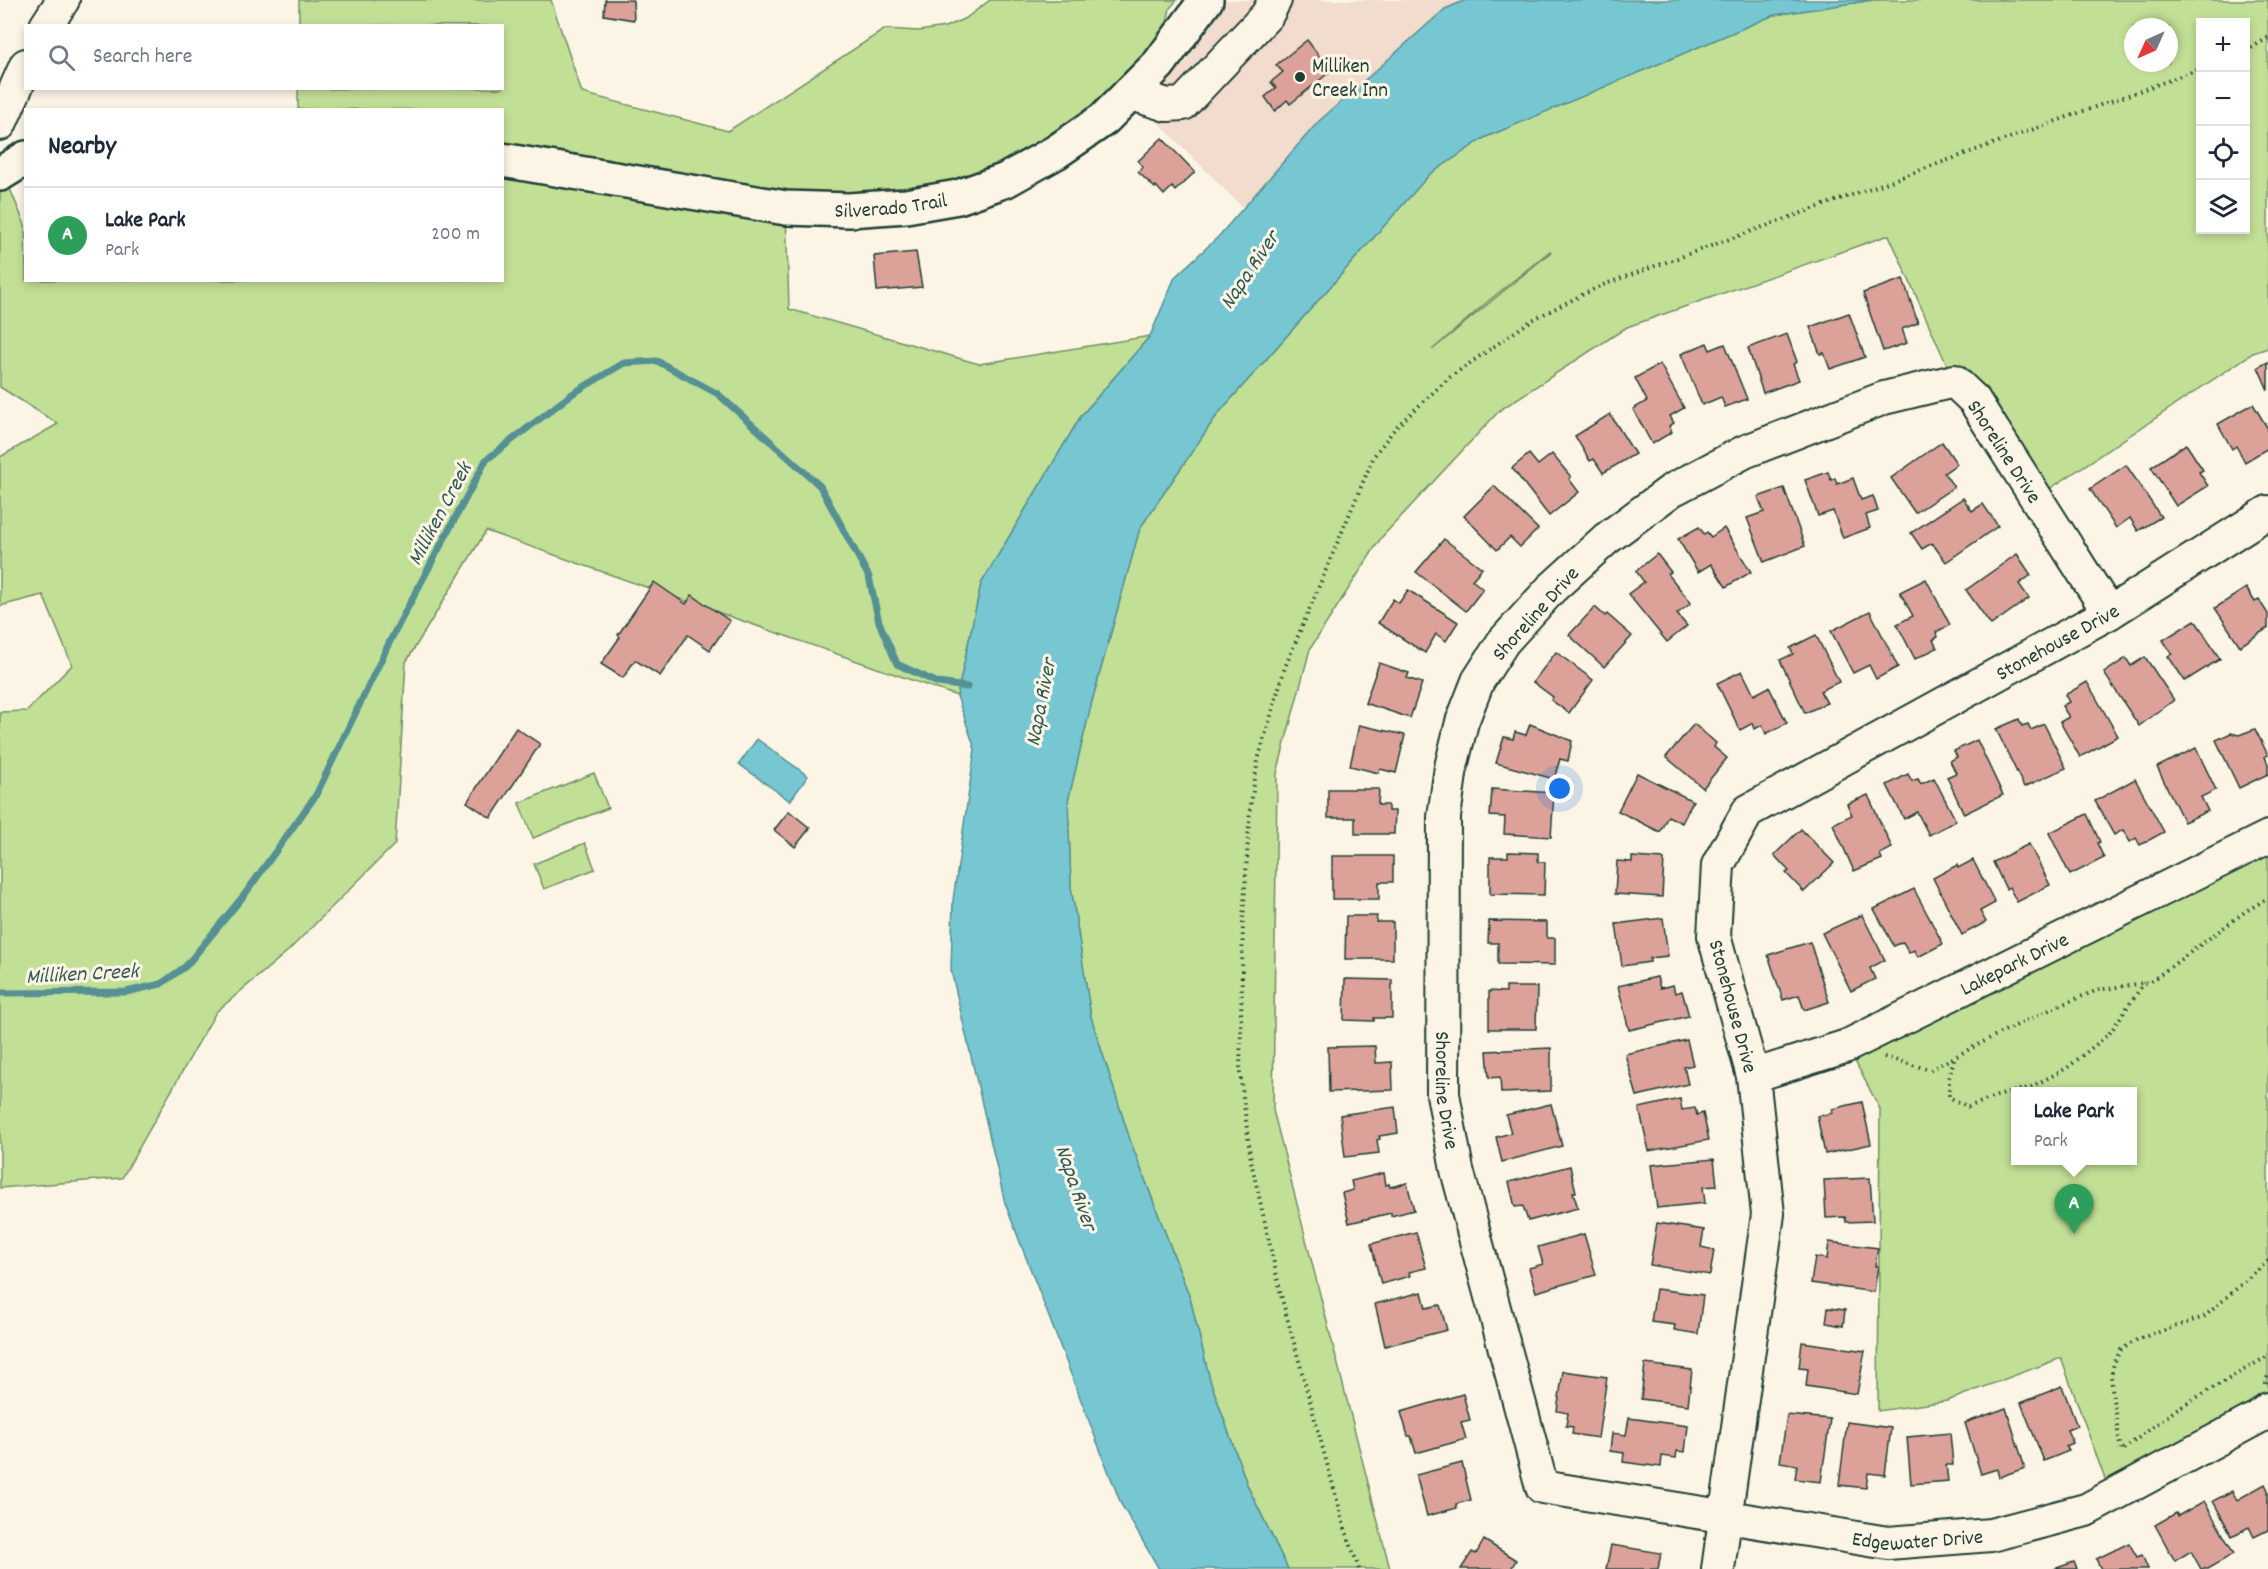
<!DOCTYPE html>
<html lang="en">
<head>
<meta charset="utf-8">
<style>
  :root { --surface:#fff; --page:#f2f2f3; --text:#1f2937; --muted:#747a83; --line:#e0e1e3; --accent:#d93025 }
  body { margin:0; font-family:Dekko,sans-serif; background:var(--page); color:var(--text) }
  .controls { position:absolute; right:18px; top:18px; display:grid; overflow:hidden; border-radius:0px; box-shadow:0 3px 9px #0003 }
  .controls button { width:54px; height:54px; display:grid; place-items:center; padding:0; border:0; border-bottom:2px solid var(--line); background:var(--surface); color:var(--text); font:30px sans-serif }
  .compass { position:absolute; left:2124px; top:18px; width:54px; height:54px; border-radius:50%; background:var(--surface); box-shadow:0 3px 9px #0003; rotate:225deg }
  .you { position:absolute; left:1560px; top:789px; width:21px; height:21px; margin:-15px; border:4px solid #fff; border-radius:50%; background:#1a73e8; box-shadow:0 0 0 9px #1a73e833 }
  .badge { display:grid; place-items:center; width:39px; height:39px; border-radius:50%; background:var(--accent); color:#fff; font-size:20px; font-weight:700 }
  .pin { position:absolute; translate:-50% -50px; filter:drop-shadow(0 2px 3px #0008) }
  .pin::after { content:''; position:absolute; top:32px; width:21px; height:18px; background:inherit; clip-path:polygon(0 0,100% 0,50% 100%) }
  .popup { position:absolute; left:2011px; top:1087px; width:126px; height:78px; box-sizing:border-box; display:grid; place-content:center; border-radius:0px; background:var(--surface); filter:drop-shadow(0 2px 4px #0005); font-size:20px; white-space:nowrap; color:var(--muted) }
  .popup b { font-size:22px; color:var(--text) }
  .popup::after { content:''; position:absolute; left:50%; top:100%; margin-left:-12px; border:12px solid transparent; border-top-color:var(--surface) }
  .list { margin:0; padding:0; list-style:none }
  h2 { display:flex; justify-content:space-between; align-items:center; height:78px; margin:0; padding:0 24px; font-size:26px }
  h2 small { font-size:20px; font-weight:400; color:var(--muted) }
  .list li { display:grid; grid-template-columns:39px 1fr auto; gap:18px; align-items:center; box-sizing:border-box; height:96px; padding:0 24px; border-top:2px solid var(--line) }
  .list b { display:block; font-size:22px; white-space:nowrap }
  .list p { margin:0; font-size:20px; white-space:nowrap; color:var(--muted) }
  .list em { font-size:20px; font-style:normal; color:var(--muted) }
  .icon { flex:none; width:33px; height:33px; fill:none; stroke:currentColor; stroke-width:2; stroke-linecap:round; stroke-linejoin:round }
  .map { position:relative; flex:none; width:2268px; height:1569px; overflow:hidden }
  .search { position:absolute; background:var(--surface); box-shadow:0 3px 9px #0003; left:24px; top:24px; width:480px; height:66px; display:flex; align-items:center; gap:15px; box-sizing:border-box; padding:0 21px; border-radius:0px; color:var(--muted); font-size:22px }
  .panel { position:absolute; background:var(--surface); box-shadow:0 3px 9px #0003; left:24px; top:108px; width:480px; height:174px; border-radius:0px }
  .map>svg:first-child { display:block }
  .built { fill:#f2dcce }
  .green { fill:#c2df96; stroke:#708e65; stroke-width:1.5; fill-rule:evenodd }
  .water { fill:#77c7d3; stroke:#549093; stroke-width:1.5 }
  .lines { fill:none; stroke-linecap:round; stroke-linejoin:round }
  .stream { stroke:#549093; stroke-width:7 }
  .building { fill:#dca299; stroke:#1f3d34; stroke-width:1.5 }
  .minor-casing { stroke:#1f3d34; stroke-width:36 }
  .major-casing { stroke:#1f3d34; stroke-width:38 }
  .path { stroke:#1f3d34; stroke-width:4; stroke-dasharray:1.5 4.5; stroke-linecap:butt }
  .minor { stroke:#fcf5e5; stroke-width:32 }
  .major { stroke:#fcf5e5; stroke-width:33 }
  .poi-dot { fill:#1f3d34; stroke:#fcf5e5; stroke-width:2 }
  .labels { text-anchor:middle; stroke-width:6; stroke-linejoin:round; paint-order:stroke }
  .poi-label { font-size:21px; fill:#1f3d34; stroke:#fcf5e5; text-anchor:start }
  .street-label { font-size:21px; fill:#1f3d34; stroke:#fcf5e5 }
  .water-label { font-size:22px; font-style:italic; fill:#315954; stroke:#fcf5e5 }
</style>
</head>
<body>
<div class="map">
<svg width="2268" height="1569" viewBox="0 0 2268 1569">
  <rect width="100%" height="100%" fill="#fcf5e5"/>
  <filter id="ink" filterUnits="userSpaceOnUse"><feTurbulence type="fractalNoise" baseFrequency=".0167" numOctaves="2"/><feDisplacementMap in="SourceGraphic" scale="12" xChannelSelector="R" yChannelSelector="G"/><feConvolveMatrix kernelMatrix="1 2 1 2 8 2 1 2 1" color-interpolation-filters="sRGB"/></filter>
  <g filter="url(#ink)">
    <!-- built -->
    <polygon class="built" points="1206,0 1466,0 1445,9 1318,122 1243,208 1129,93"/>
    <!-- green -->
    <g class="green">
      <polygon points="299,0 551,0 582,93 728,131 885,29 919,31 945,27 966,18 990,0 1177,0 1170,8 1159,64 1006,180 786,209 789,309 979,364 1150,336 1081,416 981,584 957,696 486,531 406,662 395,844 288,951 216,1012 122,1178 0,1188 0,712 27,711 72,665 43,595 0,606 0,457 58,424 0,387 0,174 3,172 25,225 26,280 502,280 502,110 298,109 298,89 502,88 502,26 299,25"/>
      <path d="M1873,0h395v348l-15,5 -217,145 -82,-117 -65,-146 -262,92 -127,83 -119,128 -71,111 -33,124 -4,337 117,459h-102l-40,-82 -38,-107 -20,-82 -60,-158 -39,-123 -20,-130 -3,-86 24,-100 48,-173 77,-113 212,-240 55,-37 290,-123zM2200,22h46v208h-46zM2133,27h36v36h-36zM1550,251l1,1 -119,98 54,-47z"/>
      <polygon points="594,773 608,808 533,838 519,803"/>
      <path d="M2268,831v578l-157,87 -50,-138 -114,43 -69,10 2,-302 -33,-63zM2016,1092h116v68h-116z"/>
      <polygon points="585,843 595,869 544,889 534,864"/>
    </g>
    <!-- water -->
    <g class="water">
      <polygon points="1466,0 1873,0 1774,15 1484,138 1429,175 1217,415 1140,528 1092,701 1068,801 1071,887 1091,1017 1130,1140 1190,1298 1210,1380 1248,1487 1288,1569 1159,1569 1121,1504 1005,1203 951,970 953,900 975,749 957,696 981,584 1081,416 1150,336 1175,277 1218,237 1318,122 1445,9"/>
      <polygon points="757,739 808,776 790,801 739,764"/>
    </g>
    <g class="lines">
      <!-- stream -->
      <polyline class="stream" points="0,993 126,992 161,984 186,966 245,894 316,795 392,637 486,460 572,394 624,363 657,361 718,394 820,486 869,577 879,622 897,664 938,683 967,687"/>
    </g>
    <!-- building -->
    <g class="building">
      <polygon points="605,0 633,0 634,20 604,15"/>
      <polygon points="1307,40 1331,71 1290,104 1287,100 1275,111 1265,97 1276,88 1271,82 1283,72 1276,65"/>
      <polygon points="1162,138 1195,172 1175,191 1172,187 1164,195 1156,186 1155,188 1138,172 1143,167 1138,161"/>
      <polygon points="916,252 922,287 877,291 874,256"/>
      <polygon points="1903,279 1918,323 1902,329 1907,343 1883,351 1863,293"/>
      <polygon points="1849,313 1865,357 1830,369 1824,353 1820,354 1810,327"/>
      <polygon points="1787,334 1797,362 1793,364 1799,380 1763,393 1748,348"/>
      <polygon points="1707,343 1710,350 1725,344 1747,399 1725,407 1721,397 1702,405 1681,354"/>
      <polygon points="2268,362 2268,390 2258,367"/>
      <polygon points="1660,364 1684,408 1670,416 1674,423 1669,426 1672,432 1652,444 1633,409 1647,401 1635,378"/>
      <polygon points="2253,404 2268,429 2268,448 2245,462 2236,446 2232,449 2218,424"/>
      <polygon points="1610,414 1635,454 1603,473 1594,459 1590,461 1575,436"/>
      <polygon points="1942,442 1957,464 1944,473 1954,487 1915,513 1891,478"/>
      <polygon points="2186,444 2203,470 2199,472 2208,486 2176,506 2151,467"/>
      <polygon points="1529,454 1538,465 1552,454 1571,477 1569,479 1579,492 1549,516 1512,468"/>
      <polygon points="2126,465 2161,517 2138,531 2130,518 2116,528 2090,489"/>
      <polygon points="1828,472 1831,480 1835,478 1837,484 1853,478 1861,500 1873,496 1878,511 1866,515 1870,528 1843,538 1833,511 1818,516 1805,480"/>
      <polygon points="1494,486 1538,529 1520,547 1510,537 1497,550 1464,516"/>
      <polygon points="1784,488 1805,546 1764,562 1747,518 1764,512 1758,497"/>
      <polygon points="1963,498 1972,511 1983,504 1998,526 1946,562 1932,543 1922,549 1911,533"/>
      <polygon points="1699,527 1704,534 1707,532 1711,537 1724,528 1751,572 1726,587 1711,564 1698,572 1678,539"/>
      <polygon points="1444,539 1482,568 1472,580 1483,589 1466,611 1416,572"/>
      <polygon points="1657,554 1671,572 1668,574 1691,603 1677,614 1687,626 1667,642 1628,594 1644,582 1636,571"/>
      <polygon points="2017,554 2031,575 2019,584 2029,598 1991,625 1966,590"/>
      <polygon points="1926,579 1950,625 1936,632 1938,637 1933,640 1937,648 1915,659 1897,624 1913,616 1900,592"/>
      <polygon points="654,582 686,604 692,595 730,621 710,650 688,635 660,676 635,660 623,678 601,664 620,637 618,635"/>
      <polygon points="2246,588 2255,602 2259,600 2268,614 2268,628 2240,646 2215,608"/>
      <polygon points="1408,590 1458,622 1446,641 1436,634 1425,653 1378,623 1393,599 1399,603"/>
      <polygon points="1595,607 1605,616 1607,614 1632,636 1604,667 1569,635"/>
      <polygon points="1870,611 1898,667 1876,679 1869,665 1853,673 1831,631"/>
      <polygon points="2195,620 2220,659 2185,681 2168,656 2172,654 2163,640"/>
      <polygon points="1816,635 1839,682 1820,691 1827,703 1805,713 1780,660 1793,654 1790,648"/>
      <polygon points="1556,652 1593,680 1569,713 1551,700 1553,697 1533,682"/>
      <polygon points="2145,657 2174,700 2139,726 2104,673 2126,658 2131,666"/>
      <polygon points="1379,663 1409,673 1407,678 1422,683 1410,718 1365,703"/>
      <polygon points="1742,671 1754,695 1769,687 1787,723 1766,734 1762,725 1755,729 1753,723 1740,730 1717,683"/>
      <polygon points="2087,682 2118,736 2080,757 2060,722 2069,717 2062,706 2069,702 2065,695"/>
      <polygon points="2019,719 2022,726 2028,724 2031,730 2044,724 2066,768 2024,787 1996,729"/>
      <polygon points="1530,724 1572,741 1568,761 1560,759 1554,779 1496,763 1504,737 1513,739 1515,732 1526,735"/>
      <polygon points="1694,724 1716,743 1714,747 1727,758 1703,788 1666,757"/>
      <polygon points="1359,725 1405,735 1396,773 1380,769 1379,773 1350,766"/>
      <polygon points="516,728 540,744 491,818 467,802"/>
      <polygon points="2255,729 2268,755 2265,757 2268,764 2268,774 2239,788 2216,740 2231,733 2239,735"/>
      <polygon points="1977,740 2003,795 1964,814 1947,777 1956,773 1950,761 1957,757 1954,751"/>
      <polygon points="2196,748 2216,790 2201,797 2208,811 2184,822 2157,767"/>
      <polygon points="1637,773 1693,801 1682,823 1668,816 1660,832 1618,811"/>
      <polygon points="1908,774 1912,781 1918,779 1921,784 1934,778 1956,821 1929,835 1917,812 1904,819 1887,785"/>
      <polygon points="2135,779 2164,832 2140,845 2136,838 2130,842 2123,830 2114,835 2095,801"/>
      <polygon points="1328,789 1379,789 1378,805 1388,805 1388,811 1395,811 1394,834 1355,834 1355,818 1328,818"/>
      <polygon points="1492,789 1554,793 1551,837 1504,834 1505,817 1490,816"/>
      <polygon points="1868,795 1892,848 1880,854 1882,859 1854,871 1833,824 1852,815 1847,804"/>
      <polygon points="789,811 810,828 795,847 774,830"/>
      <polygon points="2087,814 2100,842 2097,843 2104,858 2070,875 2049,833"/>
      <polygon points="1801,829 1834,863 1804,892 1786,873 1789,871 1774,855"/>
      <polygon points="2029,844 2050,885 2017,902 2009,887 2006,889 1993,862"/>
      <polygon points="1508,852 1538,853 1538,862 1545,862 1544,895 1490,894 1490,857 1508,857"/>
      <polygon points="1332,856 1393,856 1393,882 1379,882 1379,899 1332,899"/>
      <polygon points="1632,857 1664,859 1662,897 1615,894 1617,861 1632,862"/>
      <polygon points="1973,860 1995,903 1980,911 1986,922 1962,935 1933,878 1957,865 1958,868"/>
      <polygon points="1914,889 1943,944 1918,957 1914,950 1909,953 1903,942 1894,946 1874,909"/>
      <polygon points="1862,915 1885,960 1870,968 1875,979 1851,991 1822,933"/>
      <polygon points="1346,916 1377,916 1376,922 1393,922 1393,959 1345,959"/>
      <polygon points="1663,918 1668,956 1650,958 1650,962 1622,966 1616,924"/>
      <polygon points="1489,921 1547,922 1547,938 1555,938 1555,965 1498,964 1498,943 1488,943"/>
      <polygon points="1810,942 1829,1002 1804,1010 1799,995 1783,1000 1768,955"/>
      <polygon points="1657,977 1660,988 1673,985 1675,993 1682,991 1689,1016 1629,1030 1618,986"/>
      <polygon points="1345,979 1392,980 1392,1018 1374,1018 1374,1021 1344,1020"/>
      <polygon points="1506,987 1537,987 1536,1029 1489,1029 1489,991 1506,992"/>
      <polygon points="1687,1040 1693,1065 1684,1067 1688,1084 1637,1096 1625,1054"/>
      <polygon points="1375,1046 1376,1063 1392,1062 1393,1090 1329,1092 1328,1047"/>
      <polygon points="1551,1048 1551,1091 1501,1093 1500,1077 1489,1078 1487,1051"/>
      <polygon points="1680,1099 1682,1110 1695,1108 1697,1115 1703,1113 1709,1140 1649,1151 1639,1108"/>
      <polygon points="1862,1102 1871,1144 1825,1154 1817,1116 1833,1113 1832,1109"/>
      <polygon points="1551,1104 1562,1146 1502,1162 1496,1137 1511,1133 1506,1115"/>
      <polygon points="1395,1107 1398,1133 1379,1136 1380,1139 1377,1140 1379,1153 1345,1157 1340,1115"/>
      <polygon points="1714,1159 1717,1186 1703,1187 1705,1203 1657,1208 1651,1165"/>
      <polygon points="1570,1166 1576,1192 1573,1192 1578,1208 1528,1221 1523,1206 1515,1207 1509,1182"/>
      <polygon points="1384,1173 1386,1185 1389,1184 1390,1187 1407,1183 1414,1210 1391,1216 1391,1213 1349,1223 1342,1193 1353,1190 1351,1181"/>
      <polygon points="1870,1178 1873,1221 1846,1222 1845,1217 1826,1218 1824,1180"/>
      <polygon points="1657,1223 1704,1230 1701,1247 1714,1250 1710,1275 1650,1265"/>
      <polygon points="1416,1232 1426,1268 1409,1272 1410,1276 1381,1284 1371,1244"/>
      <polygon points="1584,1234 1596,1275 1536,1292 1529,1268 1543,1264 1538,1247"/>
      <polygon points="1829,1242 1878,1248 1875,1266 1878,1266 1874,1292 1811,1283 1815,1257 1827,1259"/>
      <polygon points="1656,1289 1703,1295 1698,1334 1674,1330 1675,1325 1651,1322"/>
      <polygon points="1422,1292 1426,1308 1440,1305 1447,1330 1385,1346 1375,1304"/>
      <polygon points="1828,1308 1845,1310 1843,1326 1826,1323"/>
      <polygon points="1802,1342 1865,1351 1857,1394 1806,1386 1808,1369 1799,1368"/>
      <polygon points="1645,1364 1692,1370 1688,1405 1641,1399"/>
      <polygon points="1563,1371 1607,1377 1598,1438 1572,1434 1573,1427 1566,1426 1568,1413 1557,1411"/>
      <polygon points="2062,1386 2077,1426 2067,1430 2073,1443 2066,1446 2069,1451 2044,1461 2021,1403"/>
      <polygon points="1463,1394 1470,1420 1461,1422 1466,1439 1416,1453 1411,1436 1408,1436 1401,1412"/>
      <polygon points="2006,1408 2025,1468 1999,1477 1997,1469 1981,1474 1965,1423"/>
      <polygon points="1787,1415 1830,1419 1821,1482 1795,1479 1797,1465 1780,1462"/>
      <polygon points="1629,1418 1688,1426 1685,1452 1677,1451 1676,1458 1662,1456 1661,1467 1623,1462 1624,1453 1610,1451 1612,1433 1626,1435"/>
      <polygon points="1847,1422 1891,1428 1885,1475 1868,1473 1866,1488 1839,1485"/>
      <polygon points="1950,1433 1953,1465 1946,1465 1948,1481 1911,1484 1907,1437"/>
      <polygon points="1462,1463 1471,1500 1456,1504 1457,1508 1427,1516 1416,1475"/>
      <polygon points="2265,1484 2268,1490 2268,1530 2254,1537 2249,1527 2232,1536 2213,1501 2232,1491 2237,1500"/>
      <polygon points="2204,1501 2234,1554 2207,1569 2201,1569 2191,1551 2175,1561 2155,1525 2176,1513 2178,1516"/>
      <polygon points="1484,1540 1516,1560 1511,1569 1461,1569 1472,1552 1476,1554"/>
      <polygon points="2129,1543 2137,1557 2142,1555 2148,1569 2101,1569 2096,1559"/>
      <polygon points="1611,1545 1661,1553 1658,1569 1606,1569"/>
      <polygon points="2074,1562 2077,1569 2054,1569"/>
    </g>
    <g class="lines">
      <!-- minor casing -->
      <g class="minor-casing">
        <g id="minor">
          <polyline points="46,26 63,0"/>
          <polyline points="1129,93 1167,105 1183,104 1267,15 1275,0"/>
          <polyline points="0,124 26,65"/>
          <path id="s1" d="M2109,613l-135,-213 -20,-19 -70,17 -140,54 -72,38 -66,49 -55,50 -48,53 -25,39 -16,41 -11,45 -7,50 -1,277 14,76 85,317 346,56 103,-8 95,-25 173,-93 9,-8"/>
          <path id="s2" d="M1753,1076l94,-30 421,-209"/>
          <path id="s3" d="M1718,1569l50,-355 -15,-138 -39,-140 4,-71 30,-54 361,-198 159,-101"/>
        </g>
      </g>
      <!-- major casing -->
      <g class="major-casing">
        <g id="major">
          <path id="s4" d="M502,160l284,48 63,2 57,-4 52,-9 48,-17 50,-28 48,-33 55,-55 47,-64"/>
          <polyline points="0,174 26,158"/>
        </g>
      </g>
      <!-- path -->
      <g class="path">
        <polyline points="2246,51 2268,38"/>
        <polyline points="1884,1057 1930,1070 2000,1033 2058,1006 2098,990 2150,982 2246,911 2268,898"/>
        <polyline points="1954,1059 1949,1078 1949,1097 1968,1107 1997,1096 2031,1087 2067,1068 2109,1034 2144,983"/>
        <polyline points="2268,1261 2204,1317 2138,1339 2121,1350 2114,1363 2111,1375 2113,1399 2121,1451 2177,1409 2268,1356"/>
        <polyline points="2266,1384 2268,1373"/>
        <polyline points="1359,1569 1343,1522 1282,1299 1251,1161 1240,1073 1243,920 1250,809 1258,760 1285,667 1374,456 1396,427 1450,377 1532,320 1600,286 2200,69"/>
      </g>
      <!-- minor -->
      <use href="#minor" class="minor"/>
      <!-- major -->
      <use href="#major" class="major"/>
    </g>
  </g>
  <!-- markers -->
  <circle class="poi-dot" cx="1300" cy="77" r="6"/>
  <g class="labels">
    <!-- poi labels -->
    <g class="poi-label">
      <text x="1312" y="72">Milliken<tspan x="1312" dy="24">Creek Inn</tspan></text>
    </g>
    <!-- street labels -->
    <g class="street-label">
      <text dy="7" stroke="none"><textPath href="#s4" startOffset="393">Silverado Trail</textPath></text>
      <text transform="translate(2005 451) rotate(57)" y="7">Shoreline Drive</text>
      <text transform="translate(1535 613) rotate(-48)" y="7">Shoreline Drive</text>
      <text dy="7" stroke="none"><textPath href="#s3" startOffset="1128">Stonehouse Drive</textPath></text>
      <text dy="7" stroke="none"><textPath href="#s2" startOffset="285">Lakepark Drive</textPath></text>
      <text transform="translate(1734 1006) rotate(75)" y="7">Stonehouse Drive</text>
      <text dy="7" stroke="none"><textPath href="#s1" startOffset="1272">Shoreline Drive</textPath></text>
      <text dy="7" stroke="none"><textPath href="#s1" startOffset="2061">Edgewater Drive</textPath></text>
    </g>
    <!-- water labels -->
    <g class="water-label">
      <text transform="translate(1248 269) rotate(-56)" y="8">Napa River</text>
      <text transform="translate(438 513) rotate(-62)" y="8">Milliken Creek</text>
      <text transform="translate(1039 702) rotate(-79)" y="8">Napa River</text>
      <text transform="translate(82 972) rotate(-3)" y="8">Milliken Creek</text>
      <text transform="translate(1078 1187) rotate(71)" y="8">Napa River</text>
    </g>
  </g>
</svg>
<div class="controls">
<button>+</button>
<button>−</button>
<button><svg class="icon" aria-label="locate" viewBox="0 0 24 24"><circle cx="12" cy="12" r="6"/><path d="M12 2v4M12 18v4M2 12h4M18 12h4"/></svg></button>
<button><svg class="icon" aria-label="layers" viewBox="0 0 24 24"><path d="M12 4l9 5-9 5-9-5zM3 14l9 5 9-5"/></svg></button>
</div>
<svg class="compass" viewBox="-18 -18 36 36"><path d="M0-13l5 13h-10z" fill="#e53935"/><path d="M0 13l5-13h-10z" fill="#747a83"/></svg>
<div class="you"></div>
<div class="pin badge" style="left:2074px;top:1234px;background:#2e9e5b">A</div>
<div class="popup"><b>Lake Park</b>Park</div>
<div class="search"><svg class="icon" aria-label="search" viewBox="0 0 24 24"><circle cx="10" cy="10" r="6"/><path d="M15 15l6 6"/></svg>Search here</div>
<section class="panel">
<h2>Nearby<small></small></h2>
<ul class="list">
<li><span class="badge" style="background:#2e9e5b">A</span><div><b>Lake Park</b><p>Park</p></div><em>200 m</em></li>
</ul>
</section>
</div>
</body>
</html>
